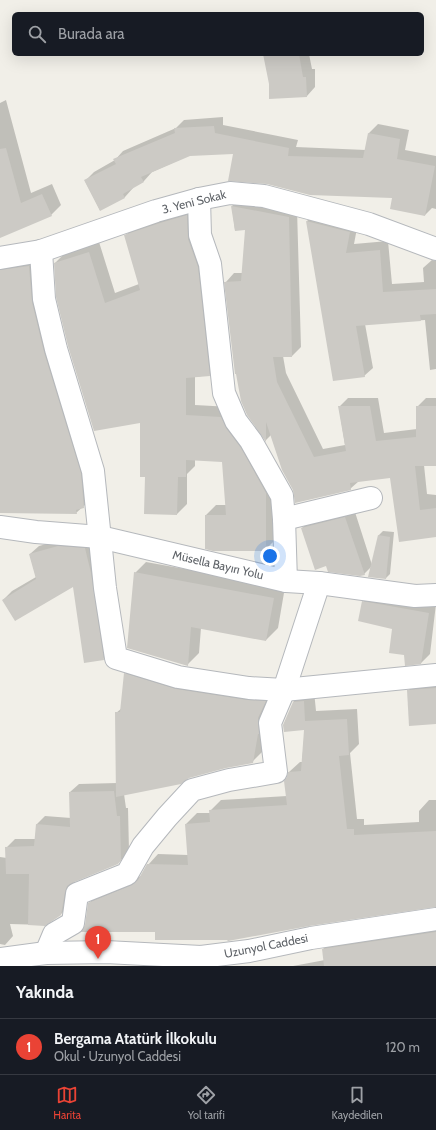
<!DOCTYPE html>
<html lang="tr">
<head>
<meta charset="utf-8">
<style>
  :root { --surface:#171b24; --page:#20242c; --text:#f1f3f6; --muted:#9ea1a6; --line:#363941; --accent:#ea4335 }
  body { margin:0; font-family:Cabin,sans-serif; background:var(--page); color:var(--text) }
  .you { position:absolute; left:270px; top:556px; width:14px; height:14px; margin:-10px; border:3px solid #fff; border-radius:50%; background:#1a73e8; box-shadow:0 0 0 6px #1a73e833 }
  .badge { display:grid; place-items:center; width:26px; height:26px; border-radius:50%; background:var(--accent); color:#fff; font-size:13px; font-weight:700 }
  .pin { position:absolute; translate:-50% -33px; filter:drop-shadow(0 1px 2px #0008) }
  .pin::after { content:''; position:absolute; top:21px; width:14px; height:12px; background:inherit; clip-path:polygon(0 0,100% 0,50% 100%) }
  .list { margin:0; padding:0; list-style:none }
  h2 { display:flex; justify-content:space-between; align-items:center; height:52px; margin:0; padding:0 16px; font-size:17px }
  h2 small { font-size:13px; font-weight:400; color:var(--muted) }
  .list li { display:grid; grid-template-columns:26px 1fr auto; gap:12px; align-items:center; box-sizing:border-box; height:56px; padding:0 16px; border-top:1px solid var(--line) }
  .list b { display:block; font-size:15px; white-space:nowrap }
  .list p { margin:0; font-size:13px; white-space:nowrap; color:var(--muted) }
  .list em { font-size:13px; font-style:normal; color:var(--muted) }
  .icon { flex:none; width:22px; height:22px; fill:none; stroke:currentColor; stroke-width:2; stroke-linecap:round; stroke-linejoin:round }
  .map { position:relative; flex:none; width:436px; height:966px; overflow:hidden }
  .search { position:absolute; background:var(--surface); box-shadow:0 4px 16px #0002; left:12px; right:12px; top:12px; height:44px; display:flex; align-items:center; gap:10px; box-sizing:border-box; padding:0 14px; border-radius:6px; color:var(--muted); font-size:15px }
  .sheet { height:108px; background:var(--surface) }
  nav { display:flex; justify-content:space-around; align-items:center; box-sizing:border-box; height:56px; border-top:1px solid var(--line); background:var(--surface); font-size:11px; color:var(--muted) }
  nav a { display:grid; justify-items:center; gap:2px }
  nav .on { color:var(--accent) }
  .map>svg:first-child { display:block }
  .shadow { fill:#0003 }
  .building { fill:#cccac5 }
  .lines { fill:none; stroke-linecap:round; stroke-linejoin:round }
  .minor-casing { stroke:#b5b8bc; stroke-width:24 }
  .minor { stroke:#fff; stroke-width:22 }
  .labels { text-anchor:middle; stroke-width:4; stroke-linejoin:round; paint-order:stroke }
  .street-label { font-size:12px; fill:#5f6368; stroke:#fff }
</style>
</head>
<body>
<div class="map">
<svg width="436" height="966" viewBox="0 0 436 966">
  <rect width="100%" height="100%" fill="#f1efe8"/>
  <!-- shadow -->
  <g class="shadow">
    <polygon points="264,54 309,54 312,69 315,69 315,87 307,96 270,84"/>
    <polygon points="6,100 31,193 52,184 61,205 51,215 0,237 0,103"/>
    <polygon points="223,117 223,125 298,140 296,147 366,150 369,133 378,124 409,130 405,150 436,156 436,209 432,208 425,215 393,197 235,152 190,155 152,172 144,181 133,187 133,188 125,197 100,210 85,181 94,172 115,160 123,151 176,128 184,120"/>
    <polygon points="241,197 297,209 301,347 292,356 283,356 286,373 323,449 345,445 339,407 348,398 378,398 384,433 417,429 417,407 426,398 436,398 436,465 424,465 427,494 436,495 436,536 391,477 359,481 350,489 294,490 271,435 266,440 226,282 234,273 243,273 246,229 235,230 232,206"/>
    <polygon points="197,206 219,366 209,375 195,377 195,405 231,407 275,482 275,540 265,550 206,548 206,515 216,505 226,505 223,461 195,459 195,466 187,474 187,504 177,514 146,476 141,421 55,263 65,253 99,242 115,293 139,284 125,236 135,226"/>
    <polygon points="315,213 358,223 354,244 388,241 392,284 424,282 423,268 432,260 436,261 436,369 430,370 425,320 365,324 373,368 364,376 307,221"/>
    <polygon points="40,255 95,496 76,513 0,512 0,261"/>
    <polygon points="354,509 372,565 379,535 383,531 394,532 390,574 386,578 371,567 364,574 327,565 302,528 310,520"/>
    <polygon points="68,538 94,540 112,650 103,659 74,585 3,600 12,591 36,577 30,554 39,546"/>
    <polygon points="146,562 285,587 278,628 266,640 201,628 199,653 187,665 135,573"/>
    <polygon points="372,593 436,604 430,654 421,663 405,654 393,628 363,602"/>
    <polygon points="135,664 275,692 267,724 262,752 252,762 226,767 124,794 126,808 128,808 129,851 127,854 118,863 74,881 70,906 61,914 45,925 10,924 13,936 5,945 0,944 0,857 7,858 6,848 15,839 36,839 37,824 45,816 71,818 70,792 79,784 117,783 116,713 122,708 125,674"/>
    <polygon points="436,680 436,723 408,691 416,682"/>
    <polygon points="314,691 316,711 357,709 359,744 350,753 357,819 364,819 364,825 419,822 419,811 429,800 436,800 436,906 156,931 86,925 89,903 100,893 141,876 148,865 158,854 188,855 186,824 197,813 211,813 210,811 221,800 287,796 289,772 300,762 302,762 305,729 293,702 304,692"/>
    <polygon points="436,923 436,966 293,966 325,960 323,949 333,939"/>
  </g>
  <!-- building -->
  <g class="building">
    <polygon points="263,54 299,54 303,77 306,77 307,97 269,99 269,84"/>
    <polygon points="214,126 215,133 289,148 288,156 363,158 368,133 400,139 397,159 435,166 425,216 390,209 392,198 310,195 267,184 228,181 233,154 190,156 141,177 144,182 123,194 125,198 100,211 84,180 116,164 113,159 175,133 174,128"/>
    <polygon points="6,148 21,203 42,194 52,216 0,238 0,149"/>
    <polygon points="231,206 289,217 292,357 273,357 277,382 314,457 346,451 338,406 370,406 376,441 416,437 416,406 436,406 436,466 415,466 420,510 436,508 436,537 399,542 390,478 350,483 351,490 295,503 293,490 282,470 266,422 266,442 247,415 241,401 236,374 235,374 224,282 241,281 245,230 235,231"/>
    <polygon points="187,215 188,239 198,267 210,376 186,378 186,415 221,417 226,428 241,448 266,493 266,551 213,551 205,549 205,515 226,515 222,462 186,460 186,477 178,477 177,515 144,514 145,477 140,477 140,423 94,431 68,346 56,297 54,263 89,252 105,303 140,290 124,235 160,223"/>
    <polygon points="306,221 350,232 346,253 380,250 383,292 436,289 436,314 420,315 421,321 356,326 365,377 333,381"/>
    <polygon points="29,266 32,302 44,352 81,473 84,508 76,510 77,514 0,513 0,270"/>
    <polygon points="345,517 365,575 360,576 328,572 326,566 315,570 301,528"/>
    <polygon points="378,535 390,537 386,579 368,577"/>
    <polygon points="58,546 85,548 91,573 104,660 84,663 73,587 15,621 2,600 36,579 29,554"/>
    <polygon points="134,572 274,598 266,641 191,627 188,666 127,648"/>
    <polygon points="362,601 429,613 421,664 405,666 404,655 389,653 392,629 358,621"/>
    <polygon points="124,673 176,689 247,700 266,701 258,718 259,734 258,734 253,763 226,768 189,778 181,784 116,797 115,712 120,712"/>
    <polygon points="436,688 436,724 409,726 407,690"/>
    <polygon points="304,701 305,721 347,719 349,755 339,756 347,829 354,829 354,835 436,831 436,907 309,926 228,941 227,940 155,940 155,932 81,932 85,925 88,903 132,885 138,880 147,864 188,865 185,824 210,822 209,810 287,805 284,781 287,777 288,772 301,771 304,730 284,732 283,725 293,702"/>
    <polygon points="114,791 117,816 120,816 121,860 118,864 72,883 67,886 65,892 61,915 45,926 28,925 29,874 6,874 5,847 34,846 36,824 70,827 69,792"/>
    <polygon points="436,932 436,966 324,966 322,949"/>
  </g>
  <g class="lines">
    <!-- minor casing -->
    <g class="minor-casing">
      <g id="minor">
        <polyline points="199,199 200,235 210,264 224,393 236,421 251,441 282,496 284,519 286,581"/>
        <polyline points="41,251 44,299 56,349 93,471 105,588 116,658 178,677 249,688 284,690 436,675"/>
        <polyline points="0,258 41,251 156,211 199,199 230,193 264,196 369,224 436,249"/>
        <polyline points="284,519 371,498"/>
        <polyline points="0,527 36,532 100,537 286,581 319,583 415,596 436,595"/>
        <polyline points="46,953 54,934 73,923 77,894 127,874 143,846 167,817 192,790 229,780 276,772 270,723 284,690 319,583"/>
        <polyline points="0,959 46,953 106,952 201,957 249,951 311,938 436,919"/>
      </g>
    </g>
    <!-- minor -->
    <use href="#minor" class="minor"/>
  </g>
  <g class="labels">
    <!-- street labels -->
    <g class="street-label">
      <text transform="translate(194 202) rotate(-14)" y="4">3. Yeni Sokak</text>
      <text transform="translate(218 565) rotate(13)" y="4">Müsella Bayırı Yolu</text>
      <text transform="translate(266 946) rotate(-11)" y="4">Uzunyol Caddesi</text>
    </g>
  </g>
</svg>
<div class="you"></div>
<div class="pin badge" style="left:98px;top:959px">1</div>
<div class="search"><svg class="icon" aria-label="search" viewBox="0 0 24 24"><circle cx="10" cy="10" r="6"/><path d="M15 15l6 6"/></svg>Burada ara</div>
</div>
<section class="sheet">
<h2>Yakında<small></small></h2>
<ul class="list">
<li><span class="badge">1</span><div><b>Bergama Atatürk İlkokulu</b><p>Okul · Uzunyol Caddesi</p></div><em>120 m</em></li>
</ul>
</section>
<nav>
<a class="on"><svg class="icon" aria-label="map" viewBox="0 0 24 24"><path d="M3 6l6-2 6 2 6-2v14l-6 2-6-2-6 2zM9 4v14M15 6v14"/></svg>Harita</a>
<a><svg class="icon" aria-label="directions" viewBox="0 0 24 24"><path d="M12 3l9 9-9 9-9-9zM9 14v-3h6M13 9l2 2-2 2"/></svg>Yol tarifi</a>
<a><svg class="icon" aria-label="saved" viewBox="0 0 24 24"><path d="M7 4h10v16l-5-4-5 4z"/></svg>Kaydedilen</a>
</nav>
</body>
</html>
